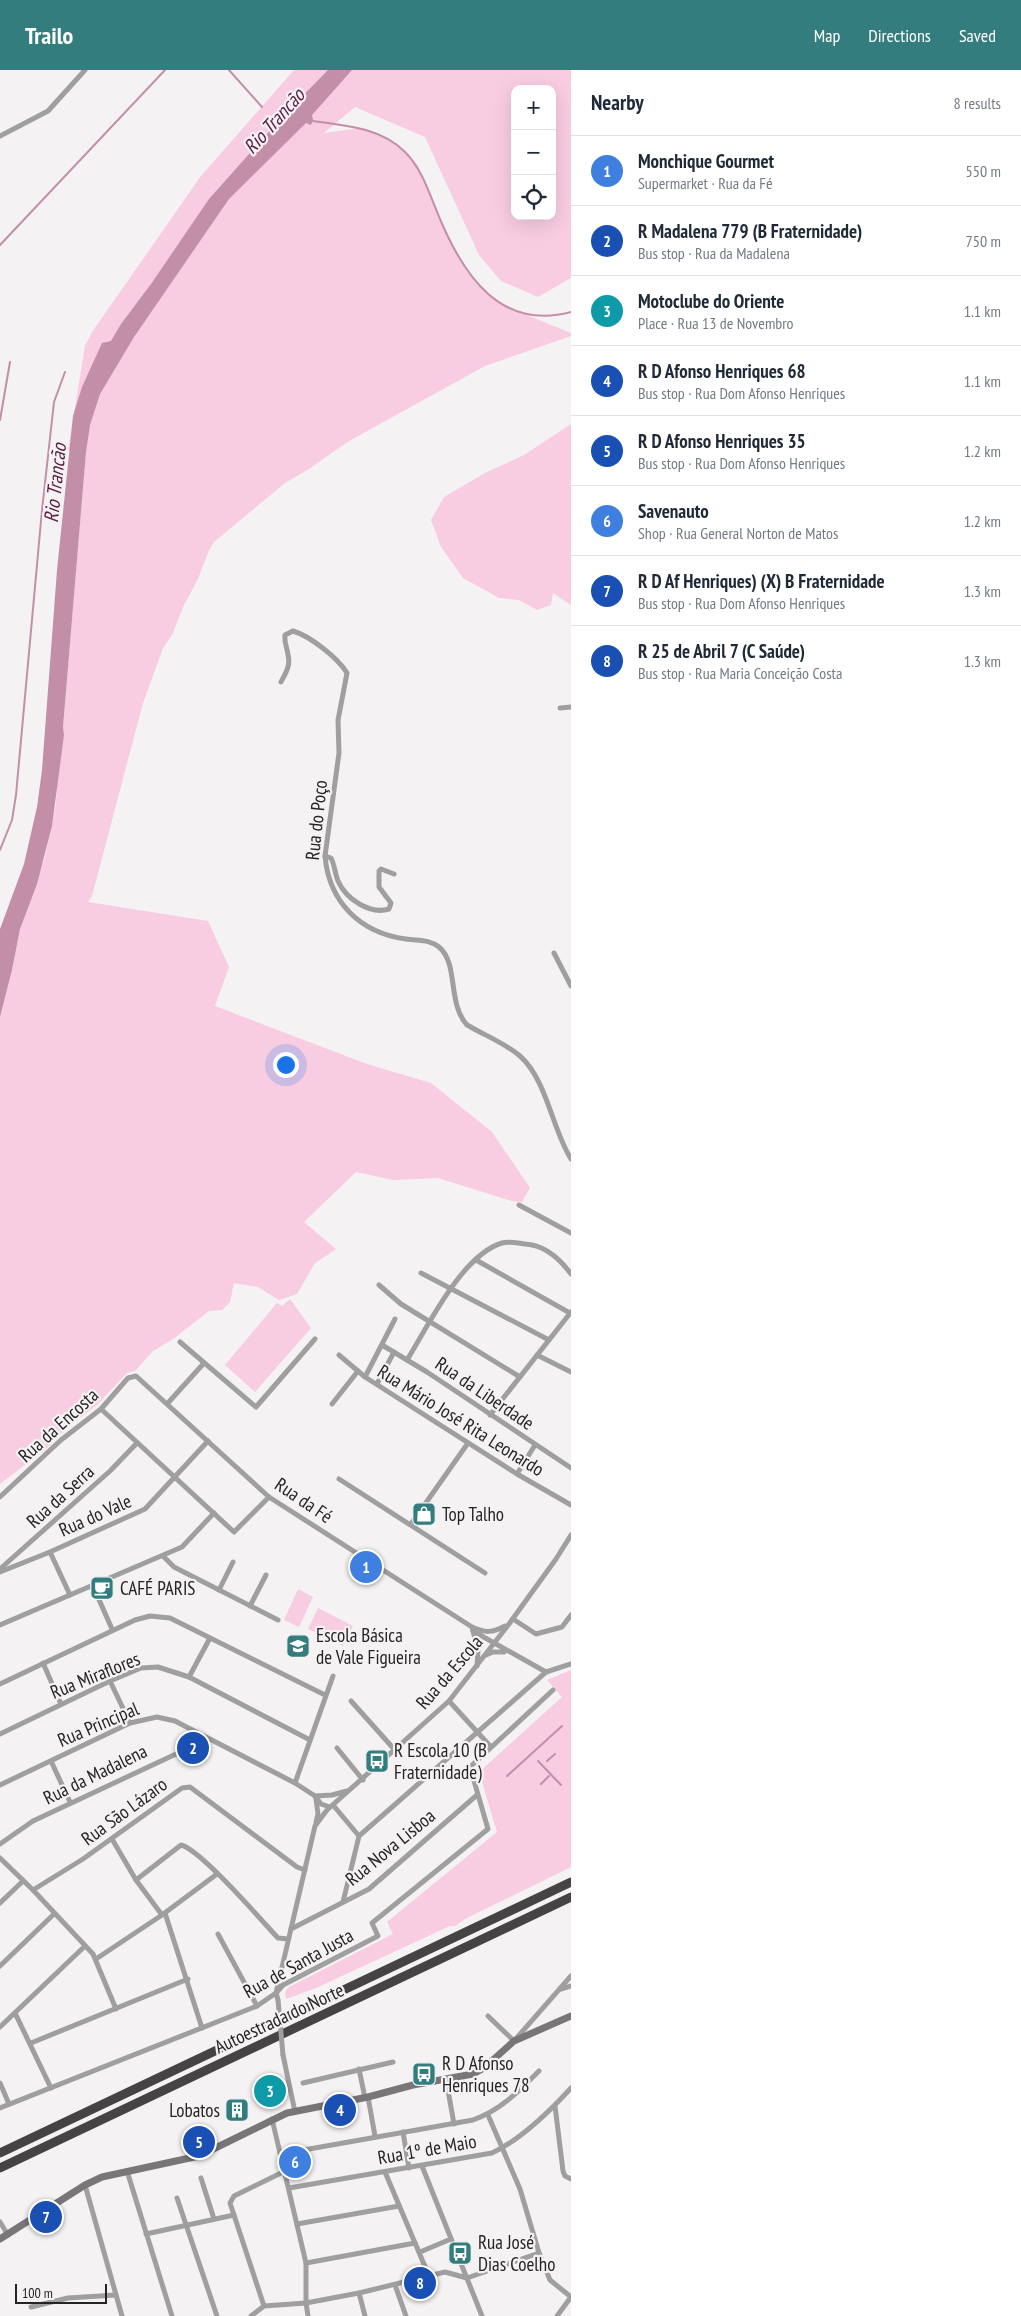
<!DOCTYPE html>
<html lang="en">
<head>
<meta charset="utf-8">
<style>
  :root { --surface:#fff; --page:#f6f6f7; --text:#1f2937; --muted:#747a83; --line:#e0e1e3; --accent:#347d7f }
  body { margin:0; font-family:"PT Sans Narrow",sans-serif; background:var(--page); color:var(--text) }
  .controls { position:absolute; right:15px; top:15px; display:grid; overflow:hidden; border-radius:10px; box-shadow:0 5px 20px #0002 }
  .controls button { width:45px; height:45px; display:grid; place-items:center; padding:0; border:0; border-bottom:1px solid var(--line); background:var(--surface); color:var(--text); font:25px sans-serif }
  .scale { position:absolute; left:15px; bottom:12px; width:92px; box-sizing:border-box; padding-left:5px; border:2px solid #252324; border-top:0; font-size:14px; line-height:18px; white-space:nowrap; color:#252324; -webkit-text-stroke:4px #f5f2f3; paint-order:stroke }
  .you { position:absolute; left:285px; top:994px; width:18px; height:18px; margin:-12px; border:4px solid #fff; border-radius:50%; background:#1a73e8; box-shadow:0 0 0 8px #1a73e833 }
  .badge { display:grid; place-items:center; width:32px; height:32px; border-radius:50%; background:var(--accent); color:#fff; font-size:16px; font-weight:700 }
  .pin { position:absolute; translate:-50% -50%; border:2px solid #fff; box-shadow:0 1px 5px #0006 }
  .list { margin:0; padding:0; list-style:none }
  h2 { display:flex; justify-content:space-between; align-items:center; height:65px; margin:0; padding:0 20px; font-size:21px }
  h2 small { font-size:16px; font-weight:400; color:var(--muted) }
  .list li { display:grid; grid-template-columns:32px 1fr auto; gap:15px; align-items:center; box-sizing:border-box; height:70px; padding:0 20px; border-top:1px solid var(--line) }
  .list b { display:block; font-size:19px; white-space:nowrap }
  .list p { margin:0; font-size:16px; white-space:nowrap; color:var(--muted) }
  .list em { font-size:16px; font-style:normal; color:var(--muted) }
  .icon { flex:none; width:28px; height:28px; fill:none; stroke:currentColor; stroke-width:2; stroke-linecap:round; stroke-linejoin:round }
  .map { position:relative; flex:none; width:571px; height:2246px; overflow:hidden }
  header { display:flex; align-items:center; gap:30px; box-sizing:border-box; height:70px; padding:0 25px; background:var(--accent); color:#fff }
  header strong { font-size:24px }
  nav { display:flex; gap:28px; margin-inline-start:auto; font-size:18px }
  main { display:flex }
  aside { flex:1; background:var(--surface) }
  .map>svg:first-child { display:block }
  .green { fill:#f8cce1; fill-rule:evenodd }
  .water { fill:#c38ea8 }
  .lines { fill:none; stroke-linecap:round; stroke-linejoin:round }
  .stream { stroke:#c38ea8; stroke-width:2 }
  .street { stroke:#a09f9f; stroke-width:5 }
  .secondary { stroke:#797677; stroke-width:7 }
  .highway { stroke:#454344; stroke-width:9 }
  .street-bridge { stroke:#a09f9f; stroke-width:5 }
  .labels { text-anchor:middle; stroke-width:4.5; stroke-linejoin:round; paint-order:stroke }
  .street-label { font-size:19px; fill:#252324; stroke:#f5f2f3 }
  .poi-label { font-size:19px; fill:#252324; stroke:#f5f2f3; text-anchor:start }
  .water-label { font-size:20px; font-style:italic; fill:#5b1c40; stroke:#f5f2f3 }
</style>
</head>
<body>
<header>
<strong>Trailo</strong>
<nav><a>Map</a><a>Directions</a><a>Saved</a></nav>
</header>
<main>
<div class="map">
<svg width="571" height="2246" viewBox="0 0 571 2246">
  <rect width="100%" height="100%" fill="#f5f2f3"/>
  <!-- green -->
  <g class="green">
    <path d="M294,0h277v208l-33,19 -37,-16 -22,-26 -54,-118 -70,-30 -31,26 37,-5 24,10 19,12 14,16 26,63 20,38 15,19 26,20 66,27v3l-86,30 -136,75 -40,28 -24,14 -71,59 -5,8 -11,29 -15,28 -11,28 -9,13 -20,55 -51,193 -4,6 120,19 21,46 -14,39 152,58 64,19 61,49 38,56 -8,14 -10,-1 -74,-23 -45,2 -37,-8 -52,50 32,27 -21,14 -18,31 -18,6 -21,-13 -24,-4 -4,19 -8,8 -13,1 -36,28 -20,12 -18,20 -8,2 -30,32 -29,22 -21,21 -47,36v-467l12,-47 8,-41 25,-72 11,-53 1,-23 7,-46 -1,-8 23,-275 -18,-2 17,-104 7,-14 109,-156zM515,19h37v127h-37z"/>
    <polygon points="571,354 571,535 553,523 551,535 537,540 519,530 499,528 463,508 441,477 431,450 444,427 485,403 524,385"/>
    <polygon points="290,1229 311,1258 255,1322 225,1295 277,1233 282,1236"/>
    <polygon points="298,1519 313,1527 299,1557 284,1550"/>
    <polygon points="318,1538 353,1556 343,1576 308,1559"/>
    <polygon points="571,1600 571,1797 467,1848 455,1856 450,1856 316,1918 286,1929 285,1922 289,1917 393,1864 387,1852 497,1762 479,1702 562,1627 547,1610"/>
  </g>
  <!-- water -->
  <polygon class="water" points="328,0 352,0 312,45 313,50 311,55 306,53 229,129 134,267 100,324 90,355 86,382 63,657 64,665 52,756 37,814 20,859 12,900 0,947 0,859 24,794 37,737 42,700 57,500 73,346 82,317 102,273 111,271 121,254 151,214 209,129 283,46"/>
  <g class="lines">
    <!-- stream -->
    <g class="stream">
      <polyline points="229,0 262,37"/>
      <path d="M313,51c31,4 69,7 92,31 18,18 25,44 35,67 24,57 61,112 131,93"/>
      <polyline points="0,175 165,0"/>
      <polyline points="0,350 10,292"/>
      <polyline points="0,780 12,750 16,725 42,440 54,332 65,302"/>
      <polyline points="538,1691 561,1715"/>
      <polyline points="547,1691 555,1684"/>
      <polyline points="507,1706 562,1656"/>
      <polyline points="541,1714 549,1706"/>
    </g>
    <!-- street -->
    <g class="street">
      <polyline points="0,66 48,41 85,0"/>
      <path d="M281,612c4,-8 10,-16 7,-27 -1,-8 -4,-12 -3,-20l8,-4c17,5 45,27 54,42l-9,47 1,33 -14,103c4,46 35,77 81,83 12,2 23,0 33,8 20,17 8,56 28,78 17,10 38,18 53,31 27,24 32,73 51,103"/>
      <polyline points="560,638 571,637"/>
      <path d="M325,786l6,2c4,8 4,16 7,23 8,18 32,34 51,28l2,-6 -12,-16v-16l2,-2 13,5"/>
      <polyline points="554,883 571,916"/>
      <polyline points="519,1135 571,1163"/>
      <polyline points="476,1190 570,1243"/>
      <polyline points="421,1203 549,1270"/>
      <polyline points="379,1215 401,1234 520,1307"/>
      <polyline points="180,1272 256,1337 315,1269"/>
      <polyline points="382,1275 427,1302 571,1398"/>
      <polyline points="339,1285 365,1307 517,1404 571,1435"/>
      <polyline points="537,1285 571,1302"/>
      <path d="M407,1290c21,-34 55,-105 95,-117 7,-2 15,0 23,1 19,1 35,15 46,30"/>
      <polyline points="365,1307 395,1249"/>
      <polyline points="377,1314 394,1282"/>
      <polyline points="167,1334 204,1293"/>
      <polyline points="332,1334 358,1301"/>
      <polyline points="101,1339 234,1462 269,1427"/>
      <polyline points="490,1345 571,1242"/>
      <polyline points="517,1404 535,1375"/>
      <polyline points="339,1409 485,1503"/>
      <polyline points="0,1427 61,1370 101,1339 128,1308 136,1306 269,1427 472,1557"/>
      <polyline points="411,1454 468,1373"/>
      <polyline points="50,1482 70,1525"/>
      <polyline points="163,1486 174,1497 278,1550"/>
      <polyline points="0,1499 110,1401 137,1373"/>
      <polyline points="0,1502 50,1482 145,1439 208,1371"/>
      <polyline points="93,1516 112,1559"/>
      <polyline points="219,1520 233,1492"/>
      <polyline points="250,1536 266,1505"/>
      <polyline points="513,1549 536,1564 562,1557 571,1545"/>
      <polyline points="0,1555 182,1477 214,1443"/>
      <polyline points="473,1561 546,1602 571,1594"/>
      <polyline points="486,1585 493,1582 504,1582"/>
      <polyline points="43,1593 61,1634"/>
      <path d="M477,1596l1,-16 -6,-23c13,6 20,6 33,-1"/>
      <polyline points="189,1607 210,1568"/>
      <polyline points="110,1611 130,1653"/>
      <polyline points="0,1614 135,1550 150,1546 170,1548 325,1625"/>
      <polyline points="351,1631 394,1679"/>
      <polyline points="449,1631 491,1677"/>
      <polyline points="0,1664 110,1611 141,1598 158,1597 189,1607 310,1670"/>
      <polyline points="337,1678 363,1710"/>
      <polyline points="51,1691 70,1732"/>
      <polyline points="295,1713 333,1606"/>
      <polyline points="0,1715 130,1653 157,1647 175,1651 295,1713 315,1726 321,1734 330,1737"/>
      <polyline points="315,1726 332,1725 347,1721"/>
      <polyline points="333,1735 359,1766"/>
      <polyline points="316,1752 318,1744 316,1729"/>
      <polyline points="112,1769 136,1810 162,1845"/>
      <polyline points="0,1774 33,1751 208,1669"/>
      <polyline points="0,1788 33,1820 93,1884 116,1939"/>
      <path d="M136,1810l45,-35c20,5 80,75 97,93l10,1"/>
      <polyline points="33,1820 83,1789 182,1718 190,1717 297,1797 305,1800"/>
      <polyline points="343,1832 359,1766 546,1602"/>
      <polyline points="0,1833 23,1811"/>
      <polyline points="165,1843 202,1958"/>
      <polyline points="291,1859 369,1819 477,1725"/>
      <polyline points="218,1864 257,1936"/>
      <polyline points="96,1889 162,1845 217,1804"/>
      <polyline points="0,1896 54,1844"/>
      <polyline points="561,1919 571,1916"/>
      <polyline points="278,1930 276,1923 315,1756 327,1740 449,1631 509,1554 556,1489 571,1465"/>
      <polyline points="15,1943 51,2018"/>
      <polyline points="488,1946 514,1971 571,1906"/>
      <polyline points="0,1957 85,1876"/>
      <polyline points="31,1973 188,1909"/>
      <polyline points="283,1985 295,2042"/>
      <polyline points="359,1999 365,2028"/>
      <polyline points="446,2009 454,2054"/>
      <polyline points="0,2013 9,2034"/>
      <polyline points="303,2013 393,1992"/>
      <polyline points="368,2027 375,2066"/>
      <polyline points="555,2036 563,2101 565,2106 571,2109"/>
      <polyline points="0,2038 257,1936 276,1923 283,1915 378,1866 372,1853 488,1759 470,1697 553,1620"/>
      <polyline points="488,2045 520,2119 539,2183 550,2210 571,2227 557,2246"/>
      <polyline points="272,2049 306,2193 306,2233 308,2246"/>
      <polyline points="403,2062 409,2098"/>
      <path d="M281,2084l192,-34c28,-10 46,-29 66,-49"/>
      <polyline points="422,2096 482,2246"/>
      <polyline points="127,2101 172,2246"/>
      <polyline points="385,2102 429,2206"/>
      <polyline points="201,2108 214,2149"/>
      <polyline points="85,2115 122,2246"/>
      <path d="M289,2118l203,-35c28,-13 58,-42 79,-65"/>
      <polyline points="177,2128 217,2246"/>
      <polyline points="0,2152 8,2165"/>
      <polyline points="297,2154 399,2136"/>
      <polyline points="146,2164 234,2145"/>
      <polyline points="420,2182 451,2169"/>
      <polyline points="306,2193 415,2173"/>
      <polyline points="467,2208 539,2183"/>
      <polyline points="395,2215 406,2246"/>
      <polyline points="359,2223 365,2246"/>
      <polyline points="264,2236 230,2133 234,2126 285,2101"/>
      <polyline points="31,2237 68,2228 116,2225"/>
      <polyline points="251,2246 264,2236 306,2233 359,2223 445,2202 467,2208"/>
    </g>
    <!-- secondary -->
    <polyline class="secondary" points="0,2169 85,2115 102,2107 199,2086 287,2043 368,2027 413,2015 473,2004 484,1998 514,1971 571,1946"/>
    <!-- highway -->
    <g class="highway">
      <polyline points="0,2083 571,1812"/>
      <polyline points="0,2098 571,1827"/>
    </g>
    <!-- street-bridge -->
    <polyline class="street-bridge" points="278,1930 283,1985"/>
  </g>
  <!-- icons -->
  <defs>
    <g id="shop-square" transform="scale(1.25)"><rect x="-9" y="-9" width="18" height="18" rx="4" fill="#347d7f" stroke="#f5f2f3"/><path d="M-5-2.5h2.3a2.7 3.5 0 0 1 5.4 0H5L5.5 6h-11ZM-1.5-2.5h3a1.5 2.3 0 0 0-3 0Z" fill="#fff"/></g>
    <g id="cafe-square" transform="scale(1.25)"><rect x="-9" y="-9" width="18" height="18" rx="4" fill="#347d7f" stroke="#f5f2f3"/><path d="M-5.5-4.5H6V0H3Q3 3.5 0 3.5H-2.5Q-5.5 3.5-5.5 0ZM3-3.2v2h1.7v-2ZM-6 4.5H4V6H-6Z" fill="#fff"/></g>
    <g id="school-square" transform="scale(1.25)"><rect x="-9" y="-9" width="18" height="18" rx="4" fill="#347d7f" stroke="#f5f2f3"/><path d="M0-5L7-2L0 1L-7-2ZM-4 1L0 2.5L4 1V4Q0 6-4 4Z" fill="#fff"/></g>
    <g id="bus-square" transform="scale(1.25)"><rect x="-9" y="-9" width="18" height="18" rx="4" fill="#347d7f" stroke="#f5f2f3"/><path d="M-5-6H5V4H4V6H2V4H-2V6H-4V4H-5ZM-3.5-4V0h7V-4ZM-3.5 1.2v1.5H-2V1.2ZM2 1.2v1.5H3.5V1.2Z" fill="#fff"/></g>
    <g id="building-square" transform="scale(1.25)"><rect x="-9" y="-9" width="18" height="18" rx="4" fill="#347d7f" stroke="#f5f2f3"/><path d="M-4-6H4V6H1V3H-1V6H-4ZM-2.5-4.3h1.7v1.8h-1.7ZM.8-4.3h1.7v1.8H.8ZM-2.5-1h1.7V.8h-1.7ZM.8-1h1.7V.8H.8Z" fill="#fff"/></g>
  </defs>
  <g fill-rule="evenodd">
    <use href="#shop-square" x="424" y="1444"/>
    <use href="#cafe-square" x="102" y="1518"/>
    <use href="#school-square" x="298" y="1576"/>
    <use href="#bus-square" x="377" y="1691"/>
    <use href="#bus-square" x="424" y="2004"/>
    <use href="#building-square" x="237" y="2040"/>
    <use href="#bus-square" x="460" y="2183"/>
  </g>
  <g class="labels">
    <!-- street labels -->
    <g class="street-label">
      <text transform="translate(316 750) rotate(-84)" y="7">Rua do Poço</text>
      <text transform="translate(485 1323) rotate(34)" y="7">Rua da Liberdade</text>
      <text transform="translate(461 1350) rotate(32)" y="7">Rua Mário José Rita Leonardo</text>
      <text transform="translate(58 1355) rotate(-42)" y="7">Rua da Encosta</text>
      <text transform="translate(60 1426) rotate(-42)" y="7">Rua da Serra</text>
      <text transform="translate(304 1430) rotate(34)" y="7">Rua da Fé</text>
      <text transform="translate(95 1445) rotate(-24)" y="7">Rua do Vale</text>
      <text transform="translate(449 1602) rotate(-49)" y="7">Rua da Escola</text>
      <text transform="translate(95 1605) rotate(-22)" y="7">Rua Miraflores</text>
      <text transform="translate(98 1654) rotate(-23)" y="7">Rua Principal</text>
      <text transform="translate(95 1704) rotate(-26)" y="7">Rua da Madalena</text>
      <text transform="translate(124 1741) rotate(-36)" y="7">Rua São Lázaro</text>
      <text transform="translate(390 1777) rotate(-39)" y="7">Rua Nova Lisboa</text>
      <text transform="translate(298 1893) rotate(-29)" y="7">Rua de Santa Justa</text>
      <text transform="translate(279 1948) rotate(-25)" y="7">Autoestrada do Norte</text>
      <text transform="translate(427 2079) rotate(-10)" y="7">Rua 1º de Maio</text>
    </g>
    <!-- poi labels -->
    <g class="poi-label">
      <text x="442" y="1451">Top Talho</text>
      <text x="120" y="1525">CAFÉ PARIS</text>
      <text x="316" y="1572">Escola Básica<tspan x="316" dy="22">de Vale Figueira</tspan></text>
      <text x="394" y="1687">R Escola 10 (B<tspan x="394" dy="22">Fraternidade)</tspan></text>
      <text x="442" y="2000">R D Afonso<tspan x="442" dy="22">Henriques 78</tspan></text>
      <text x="220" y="2047" text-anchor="end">Lobatos</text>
      <text x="478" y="2179">Rua José<tspan x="478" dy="22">Dias Coelho</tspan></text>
    </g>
    <!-- water labels -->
    <g class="water-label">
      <text transform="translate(274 51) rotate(-48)" y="7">Rio Trancão</text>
      <text transform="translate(55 413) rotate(-84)" y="7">Rio Trancão</text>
    </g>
  </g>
</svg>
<div class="controls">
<button>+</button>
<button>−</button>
<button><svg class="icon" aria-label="locate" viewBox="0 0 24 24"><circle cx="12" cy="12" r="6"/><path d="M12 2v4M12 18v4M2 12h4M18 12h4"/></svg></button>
</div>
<div class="scale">100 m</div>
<div class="you"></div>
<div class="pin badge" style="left:366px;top:1497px;background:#3f7fe0">1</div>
<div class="pin badge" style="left:193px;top:1678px;background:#1a4fb4">2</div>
<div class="pin badge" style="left:270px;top:2021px;background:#0f9aa8">3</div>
<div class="pin badge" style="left:340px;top:2040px;background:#1a4fb4">4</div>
<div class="pin badge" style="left:199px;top:2072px;background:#1a4fb4">5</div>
<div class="pin badge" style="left:295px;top:2092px;background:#3f7fe0">6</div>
<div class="pin badge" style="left:46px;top:2147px;background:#1a4fb4">7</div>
<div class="pin badge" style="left:420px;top:2213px;background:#1a4fb4">8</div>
</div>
<aside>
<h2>Nearby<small>8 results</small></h2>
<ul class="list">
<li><span class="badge" style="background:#3f7fe0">1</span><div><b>Monchique Gourmet</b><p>Supermarket · Rua da Fé</p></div><em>550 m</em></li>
<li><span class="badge" style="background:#1a4fb4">2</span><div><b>R Madalena 779 (B Fraternidade)</b><p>Bus stop · Rua da Madalena</p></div><em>750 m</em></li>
<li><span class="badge" style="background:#0f9aa8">3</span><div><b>Motoclube do Oriente</b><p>Place · Rua 13 de Novembro</p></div><em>1.1 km</em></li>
<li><span class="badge" style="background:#1a4fb4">4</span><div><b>R D Afonso Henriques 68</b><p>Bus stop · Rua Dom Afonso Henriques</p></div><em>1.1 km</em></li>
<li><span class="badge" style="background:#1a4fb4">5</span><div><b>R D Afonso Henriques 35</b><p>Bus stop · Rua Dom Afonso Henriques</p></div><em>1.2 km</em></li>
<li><span class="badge" style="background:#3f7fe0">6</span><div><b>Savenauto</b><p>Shop · Rua General Norton de Matos</p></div><em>1.2 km</em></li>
<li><span class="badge" style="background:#1a4fb4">7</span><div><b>R D Af Henriques) (X) B Fraternidade</b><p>Bus stop · Rua Dom Afonso Henriques</p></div><em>1.3 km</em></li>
<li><span class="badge" style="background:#1a4fb4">8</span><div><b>R 25 de Abril 7 (C Saúde)</b><p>Bus stop · Rua Maria Conceição Costa</p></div><em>1.3 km</em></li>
</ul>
</aside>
</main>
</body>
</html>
